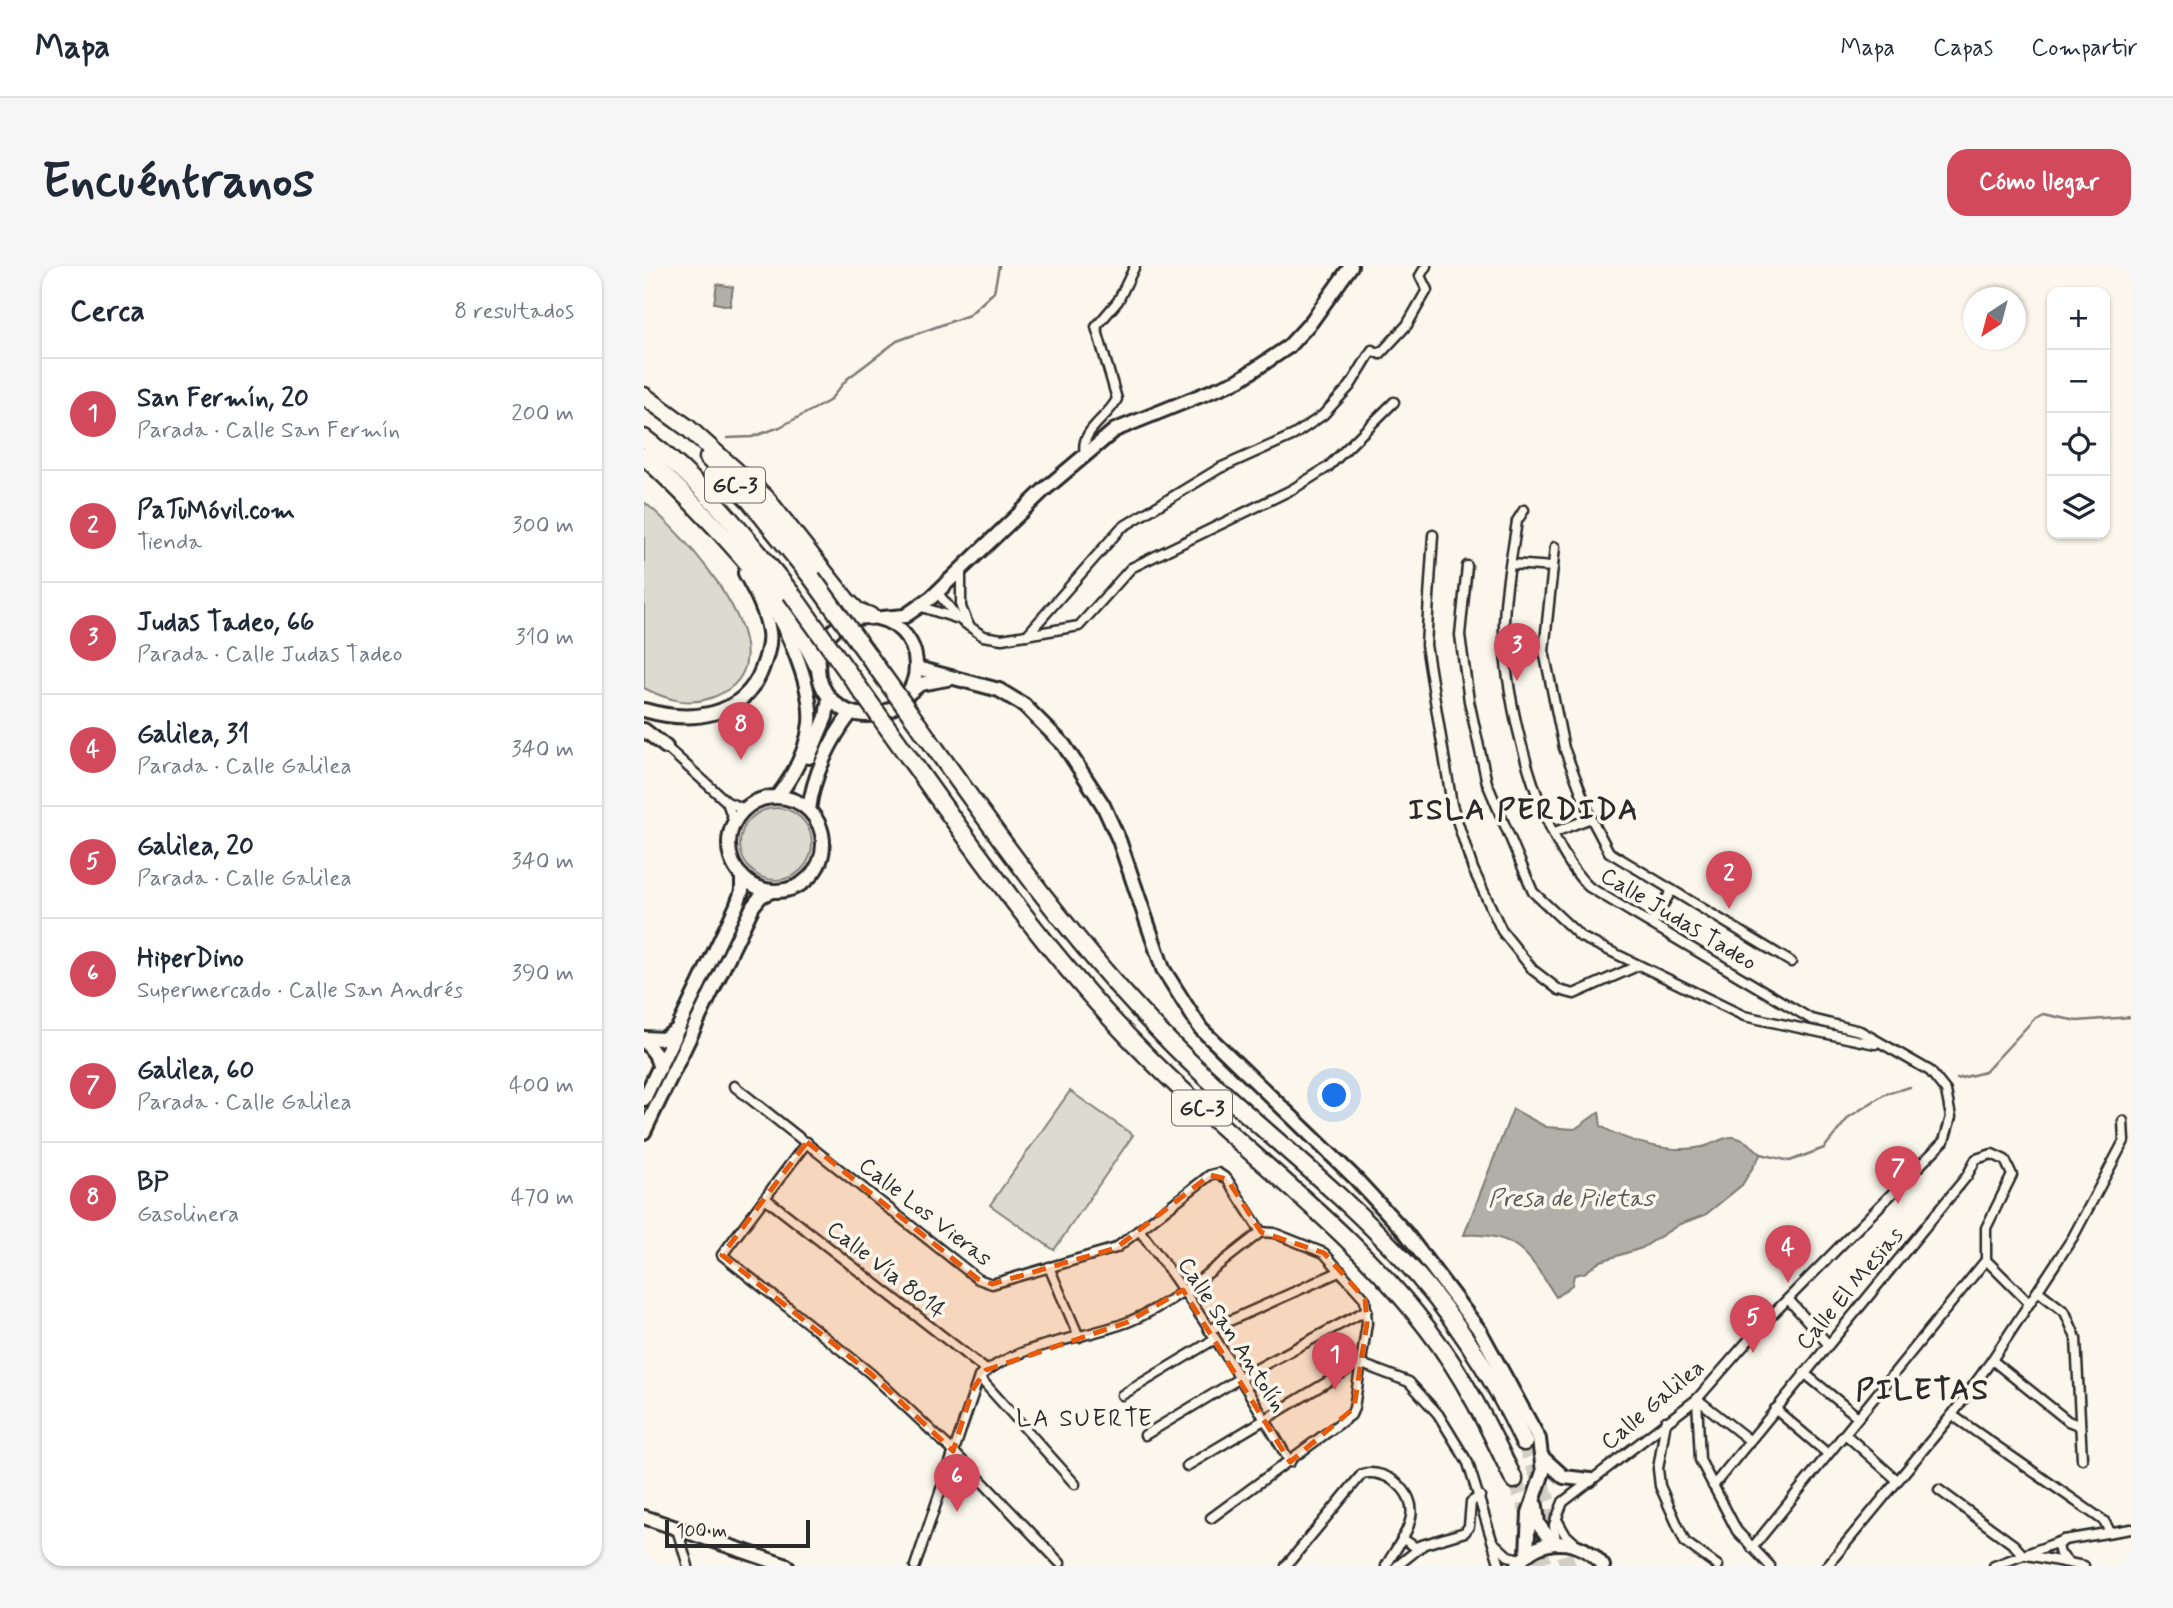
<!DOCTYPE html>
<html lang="es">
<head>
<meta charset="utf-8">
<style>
  :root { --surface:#fff; --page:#f6f6f7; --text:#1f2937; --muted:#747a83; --line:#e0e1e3; --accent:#d1495b }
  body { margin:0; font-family:Mynerve,sans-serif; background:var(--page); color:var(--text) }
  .controls { position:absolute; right:21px; top:21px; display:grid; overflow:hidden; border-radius:14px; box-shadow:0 2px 5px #0004 }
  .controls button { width:63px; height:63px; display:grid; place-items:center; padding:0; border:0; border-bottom:2px solid var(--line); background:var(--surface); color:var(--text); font:35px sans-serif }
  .compass { position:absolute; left:1319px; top:21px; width:63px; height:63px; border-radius:50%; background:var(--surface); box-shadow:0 2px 5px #0004; rotate:216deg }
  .scale { position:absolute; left:21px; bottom:18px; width:145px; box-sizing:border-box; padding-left:7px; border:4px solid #2b2b2b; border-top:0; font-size:19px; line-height:24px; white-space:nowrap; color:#2b2b2b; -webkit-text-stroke:5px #fbf7ec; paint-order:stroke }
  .you { position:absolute; left:691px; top:830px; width:24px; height:24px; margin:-18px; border:5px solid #fff; border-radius:50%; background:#1a73e8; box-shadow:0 0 0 10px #1a73e833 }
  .badge { display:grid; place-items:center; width:46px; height:46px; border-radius:50%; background:var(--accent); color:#fff; font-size:23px; font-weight:700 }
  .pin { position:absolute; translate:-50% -58px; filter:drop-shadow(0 2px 4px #0008) }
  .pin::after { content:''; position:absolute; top:37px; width:24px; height:21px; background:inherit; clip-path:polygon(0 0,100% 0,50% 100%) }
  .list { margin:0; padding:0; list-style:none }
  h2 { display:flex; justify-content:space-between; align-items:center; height:91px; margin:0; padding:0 28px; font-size:30px }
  h2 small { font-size:23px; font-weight:400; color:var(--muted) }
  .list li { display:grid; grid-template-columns:46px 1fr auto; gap:21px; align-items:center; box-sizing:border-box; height:112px; padding:0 28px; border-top:2px solid var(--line) }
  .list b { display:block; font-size:26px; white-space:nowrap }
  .list p { margin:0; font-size:23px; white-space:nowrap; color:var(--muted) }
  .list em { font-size:23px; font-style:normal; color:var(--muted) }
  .icon { flex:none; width:38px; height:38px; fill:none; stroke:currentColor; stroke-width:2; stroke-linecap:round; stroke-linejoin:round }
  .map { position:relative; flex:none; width:1487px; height:1300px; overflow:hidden; border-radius:21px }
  header { display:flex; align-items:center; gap:42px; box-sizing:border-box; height:98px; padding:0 35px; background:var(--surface); border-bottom:2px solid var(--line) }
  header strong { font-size:33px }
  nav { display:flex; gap:38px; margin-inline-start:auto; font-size:24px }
  .intro { display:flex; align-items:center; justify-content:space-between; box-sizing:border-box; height:168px; padding:0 42px }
  h1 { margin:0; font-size:49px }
  .button { padding:18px 32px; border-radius:21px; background:var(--accent); color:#fff; font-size:24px; font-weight:700 }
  main { display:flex; gap:42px; padding:0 42px }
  aside { flex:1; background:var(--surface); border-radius:21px; box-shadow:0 2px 5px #0004 }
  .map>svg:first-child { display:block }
  .green { fill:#dddad0; stroke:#84827e; stroke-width:2 }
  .water { fill:#b1afa7; stroke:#7b7a75; stroke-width:2 }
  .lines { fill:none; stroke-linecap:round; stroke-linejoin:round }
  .stream { stroke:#7b7a75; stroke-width:2.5 }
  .highway-tunnel { stroke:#d1cec5; stroke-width:16; stroke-dasharray:16 8; stroke-linecap:butt }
  .street-casing { stroke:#2b2b2b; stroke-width:13 }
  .secondary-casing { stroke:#2b2b2b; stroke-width:18 }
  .primary-casing { stroke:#2b2b2b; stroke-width:18 }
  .highway-casing { stroke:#2b2b2b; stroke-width:21 }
  .street { stroke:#fbf7ec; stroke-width:8 }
  .secondary { stroke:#fbf7ec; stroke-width:12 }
  .primary { stroke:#fbf7ec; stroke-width:12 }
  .highway { stroke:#fbf7ec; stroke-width:16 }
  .highway-bridge-casing { stroke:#2b2b2b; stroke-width:21; stroke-linecap:butt }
  .highway-bridge { stroke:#fbf7ec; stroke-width:16 }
  .marked { fill:#e8590c; fill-opacity:0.2; stroke:#e8590c; stroke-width:5; stroke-dasharray:14 9; stroke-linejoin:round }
  .labels { text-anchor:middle; stroke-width:7; stroke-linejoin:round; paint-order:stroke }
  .shield { fill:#fbf7ec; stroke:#696865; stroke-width:2 }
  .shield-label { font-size:21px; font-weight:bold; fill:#2b2b2b }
  .street-label { font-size:23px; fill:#2b2b2b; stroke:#fbf7ec }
  .water-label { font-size:24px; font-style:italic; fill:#5a5956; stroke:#fbf7ec }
  .neighbourhood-label { font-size:24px; letter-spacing:2px; fill:#2b2b2b; stroke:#fbf7ec }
  .district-label { font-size:30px; font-weight:bold; letter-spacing:2px; fill:#2b2b2b; stroke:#fbf7ec }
</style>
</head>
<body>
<header>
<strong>Mapa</strong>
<nav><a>Mapa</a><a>Capas</a><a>Compartir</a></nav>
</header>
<div class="intro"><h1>Encuéntranos</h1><a class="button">Cómo llegar</a></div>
<main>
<aside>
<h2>Cerca<small>8 resultados</small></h2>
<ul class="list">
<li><span class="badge">1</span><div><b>San Fermín, 20</b><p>Parada · Calle San Fermín</p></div><em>200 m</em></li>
<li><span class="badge">2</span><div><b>PaTuMóvil.com</b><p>Tienda</p></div><em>300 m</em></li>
<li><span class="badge">3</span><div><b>Judas Tadeo, 66</b><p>Parada · Calle Judas Tadeo</p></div><em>310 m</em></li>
<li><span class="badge">4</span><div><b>Galilea, 31</b><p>Parada · Calle Galilea</p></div><em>340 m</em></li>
<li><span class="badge">5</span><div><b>Galilea, 20</b><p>Parada · Calle Galilea</p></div><em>340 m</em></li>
<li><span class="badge">6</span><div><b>HiperDino</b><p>Supermercado · Calle San Andrés</p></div><em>390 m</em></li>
<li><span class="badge">7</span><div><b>Galilea, 60</b><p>Parada · Calle Galilea</p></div><em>400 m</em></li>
<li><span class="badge">8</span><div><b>BP</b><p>Gasolinera</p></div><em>470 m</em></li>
</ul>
</aside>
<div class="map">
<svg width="1487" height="1300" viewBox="0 0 1487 1300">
  <rect width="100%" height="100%" fill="#fbf7ec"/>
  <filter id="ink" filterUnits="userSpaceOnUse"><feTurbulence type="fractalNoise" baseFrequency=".0143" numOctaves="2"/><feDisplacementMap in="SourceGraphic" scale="14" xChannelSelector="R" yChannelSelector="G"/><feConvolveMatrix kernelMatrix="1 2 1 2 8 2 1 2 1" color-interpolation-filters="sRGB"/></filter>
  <g filter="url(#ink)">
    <!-- green -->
    <g class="green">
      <path d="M0,236c37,29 159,158 72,194 -25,11 -49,4 -72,-8z"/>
      <circle cx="132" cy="578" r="36"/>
      <polygon points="426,825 489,869 410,984 346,939"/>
    </g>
    <!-- water -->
    <g class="water">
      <polygon points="73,18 89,21 86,40 70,37"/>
      <path d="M869,843l33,18 29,2 24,-17 2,14c25,16 71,28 101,21 10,-2 22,-11 32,-10 11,2 20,10 27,17l-19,31 -37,30 -25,9 -38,24 -41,13 -17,12 -10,2 -2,10 -16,12c-27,-42 -38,-65 -92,-62z"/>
    </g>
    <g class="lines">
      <!-- stream -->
      <g class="stream">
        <polyline points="83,172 108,171 136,161 185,135 203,113 253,75 325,49 350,26 355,0"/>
        <polyline points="1313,813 1341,806 1391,752 1399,748 1433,755 1487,751"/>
        <polyline points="1117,888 1146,895 1180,882 1205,851 1241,828 1266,821"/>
      </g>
      <!-- highway-tunnel -->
      <g class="highway-tunnel">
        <polyline points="880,1176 905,1238 924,1300"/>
        <polyline points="870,1214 891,1263 900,1300"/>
      </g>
      <!-- street casing -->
      <g class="street-casing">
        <g id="street">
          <path d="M441,187c-6,-22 23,-35 32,-54l-21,-72 22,-26 17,-35"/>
          <path d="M880,244l-7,11c-5,35 -13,71 -13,107 -1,68 35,212 85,259l222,132 49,12 70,40 16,20 5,26 -7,24 -183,185 -64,73 -134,103 -9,23 2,18"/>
          <polyline points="789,269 782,379 808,539 829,603 858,665 889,704 915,724 930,728 993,700"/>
          <polyline points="911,281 900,385 920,482 947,552 965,586 1147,696"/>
          <polyline points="867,298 909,301"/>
          <polyline points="823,300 816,369 825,435 843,517 889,626 937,671 1100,750 1231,778"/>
          <polyline points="317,304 317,341 325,360"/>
          <polyline points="293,326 313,351"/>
          <polyline points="281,342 315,353 339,370 358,373 435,360 487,302 649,223 684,201 750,136"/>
          <polyline points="383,369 477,262 576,202 650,169 679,149 706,120 728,84 736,88 763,59 783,24 776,10 782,0"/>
          <polyline points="22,481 83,536 101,543"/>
          <polyline points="83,536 90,556"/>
          <polyline points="911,566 947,552"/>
          <polyline points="1008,657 1028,624"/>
          <polyline points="90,820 334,1013 348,1018 472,982 566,909 574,907 583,913 617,966"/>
          <polyline points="163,876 78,989 226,1107 309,1185 416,1297"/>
          <polyline points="121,932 342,1104"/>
          <path d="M495,964c57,73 104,152 151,232"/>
          <polyline points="405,1001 435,1071"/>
          <polyline points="1394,1025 1421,1046 1432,1072 1438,1193"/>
          <polyline points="1144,1033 1184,1078"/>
          <polyline points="565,1064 697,1005"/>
          <polyline points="1348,1094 1424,1155 1434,1159"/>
          <polyline points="1160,1107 1214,1151"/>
          <polyline points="335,1111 431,1218"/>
          <polyline points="478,1129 571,1073"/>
          <polyline points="1053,1133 1056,1194 1093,1265 1126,1300"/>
          <polyline points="1053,1133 1105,1174"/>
          <polyline points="1131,1143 1184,1188"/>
          <polyline points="1308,1149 1460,1255 1466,1265"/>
          <polyline points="1022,1155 1014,1203 1016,1220 1041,1276 1074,1300"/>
          <polyline points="1201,1168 1253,1214"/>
          <polyline points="501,1169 601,1109 723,1044"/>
          <polyline points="543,1200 715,1097 765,1116 794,1148 824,1197 856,1300"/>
          <polyline points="1069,1220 1323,910 1332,893 1348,888 1361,894 1368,909 1342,962 1342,994 1385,1037"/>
          <polyline points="1295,1224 1370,1279 1378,1288 1440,1300"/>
          <polyline points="567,1252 707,1149 710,1142 723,1057 721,1033 680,987 630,967 617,966"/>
          <polyline points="912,1252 921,1268 932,1278"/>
          <polyline points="33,1263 44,1300"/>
          <polyline points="758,1272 771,1281 821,1266 825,1260 827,1236 836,1230"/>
          <polyline points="1420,1274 1414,1280 1416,1288 1425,1296"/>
          <polyline points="851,1278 864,1290 878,1293"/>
          <polyline points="1108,1282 1342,994"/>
          <path d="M271,1300l64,-189c39,-34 102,-37 149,-55 49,-20 92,-59 133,-90"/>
          <path d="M642,1300l76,-92c25,-6 54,18 49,43 -3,17 -17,34 -25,49"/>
          <polyline points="753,1300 778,1280"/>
          <polyline points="1183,1300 1308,1149 1348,1094 1429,971 1480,875 1479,855"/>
          <polyline points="1350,1300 1420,1274 1487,1263"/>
        </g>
      </g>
      <!-- secondary casing -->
      <g class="secondary-casing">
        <g id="secondary">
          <path d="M117,326c24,28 52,94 49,131 -3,28 -16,52 -33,74"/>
          <circle cx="223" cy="400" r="49"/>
          <polyline points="238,352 261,350 287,332 401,223 471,164 595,114 644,81 667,56 707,0"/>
          <polyline points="273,402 355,424 380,439 420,479 459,539 475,574 519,703 557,763 710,911 761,966 836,1065 895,1173 899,1206 885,1247 883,1288"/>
          <polyline points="265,427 276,418 303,413"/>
          <path d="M0,444c45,13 99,9 118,-41 4,-11 9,-25 7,-37 -3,-21 -14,-41 -24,-59"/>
          <polyline points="0,464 22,481"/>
          <polyline points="165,491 182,451 185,432"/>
          <circle cx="132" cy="578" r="47"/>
          <path d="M165,544c4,-34 21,-70 42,-97"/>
          <polyline points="0,772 19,773 34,763"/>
          <polyline points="0,774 11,788 16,802"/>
          <polyline points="0,833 92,641 98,625 98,610"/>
          <polyline points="0,866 109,640 117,630 128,625"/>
          <polyline points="898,1191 920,1211 946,1214"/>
          <polyline points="892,1240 894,1258 909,1277"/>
        </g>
      </g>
      <!-- primary casing -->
      <g class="primary-casing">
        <g id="primary">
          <polyline points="0,1251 143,1300"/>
          <path d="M873,1300c21,-31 64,-30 86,0"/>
        </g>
      </g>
      <!-- highway casing -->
      <g class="highway-casing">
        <g id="highway">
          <polyline points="0,130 44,162 121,231 203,335 213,345 226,350"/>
          <path d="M0,172c58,43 102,99 147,155"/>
          <path d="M0,190c57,53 140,138 173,208"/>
          <polyline points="64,192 106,235 168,312"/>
          <path d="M268,450c79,110 155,220 249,317 76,79 165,144 240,224 50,54 92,119 123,185"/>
          <path d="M246,465c80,112 158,226 256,324 91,93 202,169 281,273 36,46 62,99 87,152"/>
        </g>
      </g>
      <!-- street -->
      <use href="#street" class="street"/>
      <!-- secondary -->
      <use href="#secondary" class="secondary"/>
      <!-- primary -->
      <use href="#primary" class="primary"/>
      <!-- highway -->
      <use href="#highway" class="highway"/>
      <!-- highway-bridge casing -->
      <g class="highway-bridge-casing">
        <g id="highway-bridge">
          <polyline points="168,312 268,450"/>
          <polyline points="147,327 246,465"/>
        </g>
      </g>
      <!-- highway-bridge -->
      <use href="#highway-bridge" class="highway-bridge"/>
    </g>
  </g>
  <!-- marked area -->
  <path class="marked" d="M163,876l171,137 14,5 124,-36 94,-73 17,4 34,53 63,21 41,46 2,24 -13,85 -64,54 -107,-172 -55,32 -142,48 -13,19 -20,62 -83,-78 -148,-118z"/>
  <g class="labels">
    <!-- shield labels -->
    <g class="shield">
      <rect x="61" y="201.5" width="60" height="35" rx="5"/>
      <rect x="528" y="824.5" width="60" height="35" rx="5"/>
    </g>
    <g class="shield-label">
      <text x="91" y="226">GC-3</text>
      <text x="558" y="849">GC-3</text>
    </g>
    <!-- street labels -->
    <g class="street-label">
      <text transform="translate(1035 652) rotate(31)" y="8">Calle Judas Tadeo</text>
      <text transform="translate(282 945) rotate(38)" y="8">Calle Los Vieras</text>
      <text transform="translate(243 1003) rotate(38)" y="8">Calle Vía 8014</text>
      <text transform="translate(1205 1022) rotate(-50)" y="8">Calle El Mesias</text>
      <text transform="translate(589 1068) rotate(57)" y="8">Calle San Antolín</text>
      <text transform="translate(1008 1138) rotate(-40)" y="8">Calle Galilea</text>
    </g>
    <!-- water labels -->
    <g class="water-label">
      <text x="927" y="940">Presa de Piletas</text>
    </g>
    <!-- neighbourhood labels -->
    <g class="neighbourhood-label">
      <text x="441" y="1160">LA SUERTE</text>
    </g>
    <!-- district labels -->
    <g class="district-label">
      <text x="880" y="553">ISLA PERDIDA</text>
      <text x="1279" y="1133">PILETAS</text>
    </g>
  </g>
</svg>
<div class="controls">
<button>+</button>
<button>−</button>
<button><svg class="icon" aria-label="locate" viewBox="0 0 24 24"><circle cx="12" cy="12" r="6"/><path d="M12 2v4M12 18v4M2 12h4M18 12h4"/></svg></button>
<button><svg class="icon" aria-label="layers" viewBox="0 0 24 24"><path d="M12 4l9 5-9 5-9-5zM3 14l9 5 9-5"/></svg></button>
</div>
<svg class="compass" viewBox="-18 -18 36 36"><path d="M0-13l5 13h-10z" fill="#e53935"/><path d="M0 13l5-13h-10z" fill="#747a83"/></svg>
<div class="scale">100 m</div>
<div class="you"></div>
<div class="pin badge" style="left:691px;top:1124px">1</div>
<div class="pin badge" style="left:1085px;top:643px">2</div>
<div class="pin badge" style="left:873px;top:415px">3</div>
<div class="pin badge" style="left:1144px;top:1017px">4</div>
<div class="pin badge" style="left:1109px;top:1087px">5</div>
<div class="pin badge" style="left:313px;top:1246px">6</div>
<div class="pin badge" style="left:1254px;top:938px">7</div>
<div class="pin badge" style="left:97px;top:494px">8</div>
</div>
</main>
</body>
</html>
